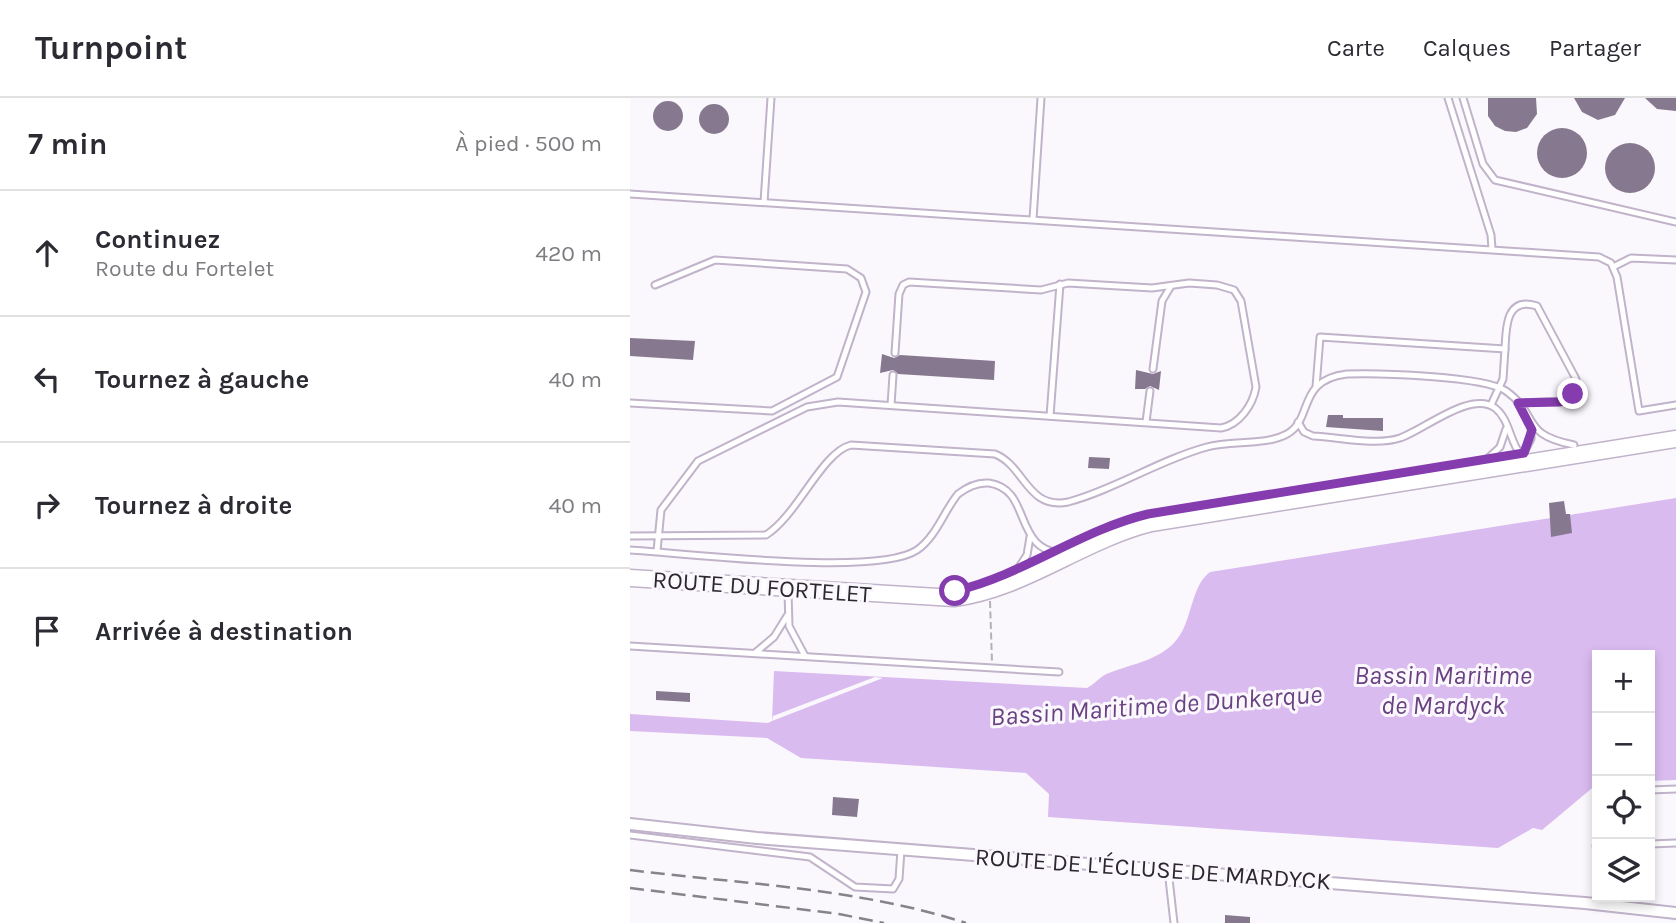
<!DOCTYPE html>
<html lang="fr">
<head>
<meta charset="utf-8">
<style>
  :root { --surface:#fff; --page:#f2f2f3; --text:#2b2b33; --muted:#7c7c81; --line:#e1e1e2 }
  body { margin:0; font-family:Karla,sans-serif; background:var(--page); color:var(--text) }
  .controls { position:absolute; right:21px; bottom:21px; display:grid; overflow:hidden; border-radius:0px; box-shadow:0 4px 10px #0003 }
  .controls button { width:63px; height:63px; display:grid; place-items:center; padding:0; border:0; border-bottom:2px solid var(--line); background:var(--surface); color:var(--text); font:35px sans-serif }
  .stop { position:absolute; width:21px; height:21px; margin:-16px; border:5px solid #853cae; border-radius:50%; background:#fff }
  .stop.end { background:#853cae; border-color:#fff; box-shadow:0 2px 7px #0008 }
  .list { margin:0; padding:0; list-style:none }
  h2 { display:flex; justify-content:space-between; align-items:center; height:91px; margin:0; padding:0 28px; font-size:30px }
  h2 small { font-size:23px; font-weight:400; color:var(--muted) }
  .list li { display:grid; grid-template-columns:46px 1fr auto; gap:21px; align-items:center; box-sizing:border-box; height:126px; padding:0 28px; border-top:2px solid var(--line) }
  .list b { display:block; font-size:26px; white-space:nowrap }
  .list p { margin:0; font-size:23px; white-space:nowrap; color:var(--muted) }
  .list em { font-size:23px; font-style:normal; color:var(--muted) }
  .icon { flex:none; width:38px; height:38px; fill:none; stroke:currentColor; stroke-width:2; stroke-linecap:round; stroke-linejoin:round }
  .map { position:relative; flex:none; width:1046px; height:825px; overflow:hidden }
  header { display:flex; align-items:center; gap:42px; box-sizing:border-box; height:98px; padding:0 35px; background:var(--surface); border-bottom:2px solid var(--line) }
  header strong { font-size:33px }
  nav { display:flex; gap:38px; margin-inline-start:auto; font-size:24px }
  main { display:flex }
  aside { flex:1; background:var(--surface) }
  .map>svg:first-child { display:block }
  .water { fill:#dabbf0 }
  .pier { fill:#fbf8fd }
  .building { fill:#86798f }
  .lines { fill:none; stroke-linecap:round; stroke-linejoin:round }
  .lane-casing { stroke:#c0b3ca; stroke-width:9 }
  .street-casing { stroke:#c0b3ca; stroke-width:14 }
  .secondary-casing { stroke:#c0b3ca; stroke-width:19 }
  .path { stroke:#b4b0b7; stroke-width:2; stroke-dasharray:7 3.5; stroke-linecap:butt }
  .lane { stroke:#fff; stroke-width:5 }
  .street { stroke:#fff; stroke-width:10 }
  .secondary { stroke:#fff; stroke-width:16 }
  .rail { stroke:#87838a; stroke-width:2.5; stroke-dasharray:14 7; stroke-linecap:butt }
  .route { stroke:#853cae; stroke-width:9 }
  .labels { text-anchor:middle; stroke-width:6; stroke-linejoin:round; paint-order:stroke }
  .street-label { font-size:24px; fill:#2d2730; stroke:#fbf8fd }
  .water-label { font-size:26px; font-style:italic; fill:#694282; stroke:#fbf8fd }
</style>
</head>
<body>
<header>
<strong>Turnpoint</strong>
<nav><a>Carte</a><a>Calques</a><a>Partager</a></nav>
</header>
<main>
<aside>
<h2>7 min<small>À pied · 500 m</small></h2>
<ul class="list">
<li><svg class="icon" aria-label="ahead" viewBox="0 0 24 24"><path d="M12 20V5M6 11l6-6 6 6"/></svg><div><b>Continuez</b><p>Route du Fortelet</p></div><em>420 m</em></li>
<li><svg class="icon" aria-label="left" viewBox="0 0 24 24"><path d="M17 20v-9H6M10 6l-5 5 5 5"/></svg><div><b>Tournez à gauche</b></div><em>40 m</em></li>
<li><svg class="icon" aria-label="right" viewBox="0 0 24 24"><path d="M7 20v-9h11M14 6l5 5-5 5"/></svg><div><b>Tournez à droite</b></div><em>40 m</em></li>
<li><svg class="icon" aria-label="arrive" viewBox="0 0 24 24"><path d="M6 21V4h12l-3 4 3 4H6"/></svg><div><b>Arrivée à destination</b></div></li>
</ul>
</aside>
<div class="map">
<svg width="1046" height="825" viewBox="0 0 1046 825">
  <rect width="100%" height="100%" fill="#fbf8fd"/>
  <!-- water -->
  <path class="water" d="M1046,400v282l-26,1v-126h-53v129l-55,46 -9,-2 -35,20 -450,-31 1,-23 -23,-21 -225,-15 -34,-20 -137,-7v-17l138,9 4,-2 2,-50 313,17c8,-4 13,-12 22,-15 25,-10 55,-13 71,-38 12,-18 12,-50 30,-63z"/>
  <!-- pier -->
  <polygon class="pier" points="245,579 253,580 142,623 143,618"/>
  <!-- building -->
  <g class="building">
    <polygon points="858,0 906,0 907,16 897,30 886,34 875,33 865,28 858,18"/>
    <polygon points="944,0 995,0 985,17 968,22 952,14"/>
    <polygon points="1015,0 1046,0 1046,13 1027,11"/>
    <circle cx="38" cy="18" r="15"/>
    <circle cx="84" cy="21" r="15"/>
    <circle cx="932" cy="55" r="25"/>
    <circle cx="1000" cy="70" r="25"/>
    <polygon points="0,240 65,243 63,262 0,258"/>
    <polygon points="252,256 264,260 270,257 365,263 364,282 268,276 263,272 250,275"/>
    <polygon points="506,272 523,276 531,273 529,292 520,288 515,291 505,291"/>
    <polygon points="698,317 713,317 713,320 753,320 753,333 696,329"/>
    <polygon points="459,359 480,360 479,371 458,370"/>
    <polygon points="934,403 936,416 940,416 942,435 921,439 919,405"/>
    <polygon points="26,593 60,595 60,604 26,602"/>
    <polygon points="203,699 229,701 227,719 202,717"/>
    <polygon points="595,817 620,819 620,825 595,825"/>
  </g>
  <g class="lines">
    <!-- lane casing -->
    <g class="lane-casing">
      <g id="lane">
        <polyline points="818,0 861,137 862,151"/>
        <polyline points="833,0 853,66 865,82 1046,124"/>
        <polyline points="0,96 969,159 981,165 987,179 1009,313 1046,307"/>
        <polyline points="134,104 141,0"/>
        <polyline points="403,121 411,0"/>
        <polyline points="983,169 1001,160 1046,162"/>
        <path d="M875,251c1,-22 1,-53 32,-43l39,73 -2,13 -9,9 -47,2"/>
        <polyline points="523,271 532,203 541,188"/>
        <polyline points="686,289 690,239 875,251 873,281 861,307"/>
        <polyline points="0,305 142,313 207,279 236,194 231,180 217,171 85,162 25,187"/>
        <polyline points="261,307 263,277"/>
        <polyline points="420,318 430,186"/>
        <polyline points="516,324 520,293"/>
        <path d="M668,324l6,10 9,4c26,1 63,10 87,2 24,-8 71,-48 95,-30 16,12 14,37 30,51"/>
        <polyline points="891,360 901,341 901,327"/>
        <polyline points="856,362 870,349 876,331"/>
        <path d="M0,438l136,-1c31,-19 56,-83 85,-90l144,9c30,12 32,56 73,48 48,-13 91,-42 139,-55 24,-7 58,-1 80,-13 27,-15 9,-54 60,-60 30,-1 138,2 159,17 35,25 13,43 68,54"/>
        <path d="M0,452c56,3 247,27 287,0 19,-13 27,-39 41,-56 9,-7 19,-12 31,-11 33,5 29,40 47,59 6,7 15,10 25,12"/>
        <path d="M27,453l4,-41 37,-49 109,-54 31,-5 383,26c18,-3 32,-23 35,-41l-15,-86 -7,-11 -17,-5 -28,-2 -37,5 -84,-5 -27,7 -132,-8 -6,3 -4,9 -4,59"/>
        <polyline points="389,469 397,457 400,439"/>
        <polyline points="158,494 159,528 175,558"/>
        <polyline points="0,548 429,574"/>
        <polyline points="125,555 144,539 157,518"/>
        <polyline points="1020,692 1046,691"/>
        <polyline points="0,737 180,759 225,789 263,791 269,781 271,752"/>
        <polyline points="1020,746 1046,745"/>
        <polyline points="966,748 967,748"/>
        <polyline points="538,772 544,825"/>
      </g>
    </g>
    <!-- street casing -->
    <g class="street-casing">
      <polyline id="street" points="0,726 127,740 955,805 1046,815"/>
    </g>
    <!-- secondary casing -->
    <g class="secondary-casing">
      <path id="secondary" d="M0,480l324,20c70,-9 129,-58 197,-75l525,-84"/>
    </g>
    <!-- path -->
    <polyline class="path" points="360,503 362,564"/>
    <!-- lane -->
    <use href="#lane" class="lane"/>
    <!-- street -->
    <use href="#street" class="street"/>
    <!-- secondary -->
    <use href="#secondary" class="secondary"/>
    <!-- rail -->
    <g class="rail">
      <path d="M0,772c112,14 228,18 336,53"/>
      <polyline points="0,790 209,816 254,825"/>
    </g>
  </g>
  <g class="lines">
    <!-- route -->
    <path class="route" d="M325,493c68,-16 126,-61 193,-77l376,-61 8,-23 -14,-27 42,-1 13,-8"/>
  </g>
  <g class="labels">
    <!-- street labels -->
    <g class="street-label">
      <text transform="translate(132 489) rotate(4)" y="8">ROUTE DU FORTELET</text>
      <text transform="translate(523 771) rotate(4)" y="8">ROUTE DE L'ÉCLUSE DE MARDYCK</text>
    </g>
    <!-- water labels -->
    <g class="water-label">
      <text x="813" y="586">Bassin Maritime<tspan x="813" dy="30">de Mardyck</tspan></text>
      <text transform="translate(526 607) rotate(-4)" y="9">Bassin Maritime de Dunkerque</text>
    </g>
  </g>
</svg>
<div class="controls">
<button>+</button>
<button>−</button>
<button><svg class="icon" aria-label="locate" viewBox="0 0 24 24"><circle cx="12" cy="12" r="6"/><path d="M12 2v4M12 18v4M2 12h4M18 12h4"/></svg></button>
<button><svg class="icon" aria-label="layers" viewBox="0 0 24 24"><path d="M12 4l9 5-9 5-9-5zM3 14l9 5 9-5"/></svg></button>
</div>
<div class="stop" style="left:325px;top:493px"></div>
<div class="stop end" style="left:943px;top:296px"></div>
</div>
</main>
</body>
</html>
